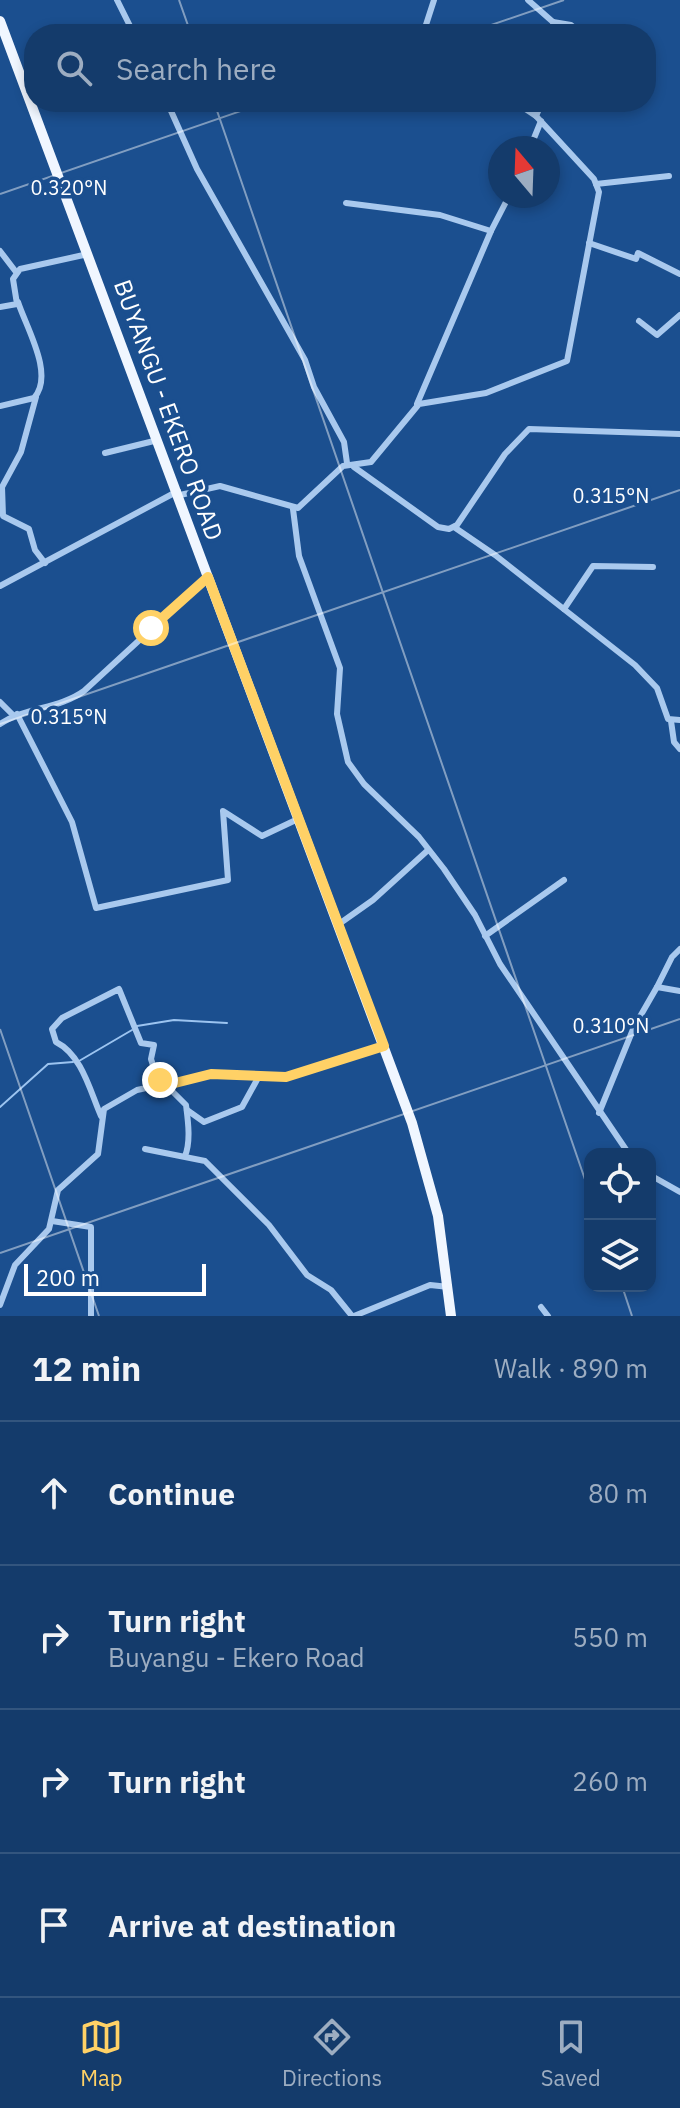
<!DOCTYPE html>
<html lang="en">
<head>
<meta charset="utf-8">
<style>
  :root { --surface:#143b6b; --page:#1d4271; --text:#f1f3f6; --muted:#9dadc1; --line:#33557e; --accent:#ffd166 }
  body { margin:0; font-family:"IBM Plex Sans",sans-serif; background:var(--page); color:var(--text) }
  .controls { position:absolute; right:24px; bottom:24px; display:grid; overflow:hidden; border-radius:16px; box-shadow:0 4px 12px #0003 }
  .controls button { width:72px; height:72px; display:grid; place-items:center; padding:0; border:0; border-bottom:2px solid var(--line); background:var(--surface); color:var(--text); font:40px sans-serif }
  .compass { position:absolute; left:488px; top:136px; width:72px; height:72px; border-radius:50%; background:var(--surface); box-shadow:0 4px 12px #0003; rotate:341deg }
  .scale { position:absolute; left:24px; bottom:20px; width:182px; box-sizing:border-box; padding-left:8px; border:4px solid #fff; border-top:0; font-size:22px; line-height:28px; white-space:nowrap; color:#fff; -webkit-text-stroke:6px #1b4f8f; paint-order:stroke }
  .stop { position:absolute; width:24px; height:24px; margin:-18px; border:6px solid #ffd166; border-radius:50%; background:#fff }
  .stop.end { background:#ffd166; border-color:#fff; box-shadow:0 2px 8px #0008 }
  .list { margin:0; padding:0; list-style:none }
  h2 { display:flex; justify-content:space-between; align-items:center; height:104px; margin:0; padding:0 32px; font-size:34px }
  h2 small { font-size:26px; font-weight:400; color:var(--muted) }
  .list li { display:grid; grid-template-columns:52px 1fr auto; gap:24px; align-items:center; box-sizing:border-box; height:144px; padding:0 32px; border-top:2px solid var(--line) }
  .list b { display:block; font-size:30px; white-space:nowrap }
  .list p { margin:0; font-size:26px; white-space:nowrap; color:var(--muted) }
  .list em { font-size:26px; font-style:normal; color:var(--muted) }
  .icon { flex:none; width:44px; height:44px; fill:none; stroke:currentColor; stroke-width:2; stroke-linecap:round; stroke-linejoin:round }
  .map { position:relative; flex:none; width:680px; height:1316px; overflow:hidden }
  .search { position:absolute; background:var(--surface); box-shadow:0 4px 12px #0003; left:24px; right:24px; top:24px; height:88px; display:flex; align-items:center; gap:20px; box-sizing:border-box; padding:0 28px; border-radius:32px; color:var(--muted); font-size:30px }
  .sheet { height:680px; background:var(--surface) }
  nav { display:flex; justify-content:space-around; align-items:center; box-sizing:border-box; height:112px; border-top:2px solid var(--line); background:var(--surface); font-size:22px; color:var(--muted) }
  nav a { display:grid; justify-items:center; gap:4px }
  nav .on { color:var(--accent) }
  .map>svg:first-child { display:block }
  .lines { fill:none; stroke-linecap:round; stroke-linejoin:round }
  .stream { stroke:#9cc4f0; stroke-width:2 }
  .minor { stroke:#a9c9ee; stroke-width:6 }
  .primary { stroke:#f0f6ff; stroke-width:10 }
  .route { stroke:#ffd166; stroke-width:10 }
  .ticks { fill:none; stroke:#fff; stroke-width:2; stroke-opacity:0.45 }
  .labels { text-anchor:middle; stroke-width:7; stroke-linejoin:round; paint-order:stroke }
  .street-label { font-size:24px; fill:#fff; stroke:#1b4f8f }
  .ticks-label { font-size:20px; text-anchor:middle; fill:#fff; stroke:#1b4f8f; stroke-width:7; stroke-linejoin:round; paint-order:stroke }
</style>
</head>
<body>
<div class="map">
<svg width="680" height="1316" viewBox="0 0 680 1316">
  <rect width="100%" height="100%" fill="#1b4f8f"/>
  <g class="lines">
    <!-- stream -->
    <g class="stream">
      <polyline points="137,1026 174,1020 227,1023"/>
      <polyline points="79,1061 132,1030"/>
      <polyline points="0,1107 48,1064 73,1062"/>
    </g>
    <!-- minor -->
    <g class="minor">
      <polyline points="117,0 134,34"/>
      <polyline points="528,0 553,22 561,34"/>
      <polyline points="553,22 571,25 582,34"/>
      <polyline points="423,34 434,0"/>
      <polyline points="167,102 197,169 305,360 314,387 344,442 347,463"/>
      <polyline points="515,102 536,116"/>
      <polyline points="530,148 541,121"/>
      <polyline points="596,184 669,176"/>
      <polyline points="346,203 440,215 491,231 509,196"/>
      <polyline points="589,243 636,259 638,253 680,274"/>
      <polyline points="0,251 16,272"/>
      <polyline points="0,307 17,304 13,279 20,269 88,254"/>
      <polyline points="639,321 657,335 680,315"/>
      <polyline points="36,397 21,452 2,487 3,516 29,529 35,550 45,563"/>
      <polyline points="417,404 491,231"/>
      <path d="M0,406l34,-8c21,-23 -8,-71 -16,-96"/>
      <polyline points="105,453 158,440"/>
      <polyline points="354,467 438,527 449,529 457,525 505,454 529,429 680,434"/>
      <polyline points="180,495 220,486 298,508 343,466 371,462 419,404 486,393 567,361 599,192 594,179 536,116 542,102"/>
      <polyline points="293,509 299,556 340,668 337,714 348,762 364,784 419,837 444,869 475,915 500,964 629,1154"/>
      <polyline points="454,527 495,555 635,665 657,688 668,719 680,720"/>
      <polyline points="0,586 178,491"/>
      <polyline points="564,609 593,566 653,567"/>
      <polyline points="0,702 14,716"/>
      <polyline points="17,714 72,822 96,908 228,880 223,811 262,836 298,819"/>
      <polyline points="671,721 674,742 680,749"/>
      <path d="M0,724c26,-17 59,-15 84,-33l124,-114"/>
      <polyline points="339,924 373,900 427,851"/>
      <polyline points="485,936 564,880"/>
      <polyline points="657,987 672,957 680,949"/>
      <polyline points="187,1110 204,1122 242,1107 258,1078"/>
      <polyline points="599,1113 634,1027 657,987 680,991"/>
      <path d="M101,1116c-11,-25 -19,-61 -45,-74l-4,-13 10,-11 57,-29 22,54 13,2 -3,14 5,16 30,30c2,16 5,36 -1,51"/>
      <polyline points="145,1149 205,1161 269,1225 307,1275 331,1290 352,1316"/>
      <polyline points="650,1175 680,1192"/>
      <polyline points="52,1221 91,1227 91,1316"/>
      <polyline points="0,1305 15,1265 49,1229 58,1190 98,1154 104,1109 137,1090 211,1074 286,1077 384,1046"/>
      <polyline points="541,1307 548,1316"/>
      <polyline points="354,1316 430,1285 449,1287"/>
    </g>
    <!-- primary -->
    <polyline class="primary" points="0,21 412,1123 438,1216 451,1316"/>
  </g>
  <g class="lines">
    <!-- route -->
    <polyline class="route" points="151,628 208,577 384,1046 286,1077 211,1074 167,1085 160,1080"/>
  </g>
  <!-- ticks -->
  <path class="ticks" d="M179,0l12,34M465,34l99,-34M214,102l376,1092M0,194l267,-92M0,724l680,-234M0,1029l99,287M0,1253l680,-234M622,1286l10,30"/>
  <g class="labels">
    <!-- street labels -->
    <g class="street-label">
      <text transform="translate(168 410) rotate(70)" y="8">BUYANGU - EKERO ROAD</text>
    </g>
  </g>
  <g class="ticks-label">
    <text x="69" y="195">0.320°N</text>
    <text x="611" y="503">0.315°N</text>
    <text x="69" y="724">0.315°N</text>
    <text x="611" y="1033">0.310°N</text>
  </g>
</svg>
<div class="controls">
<button><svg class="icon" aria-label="locate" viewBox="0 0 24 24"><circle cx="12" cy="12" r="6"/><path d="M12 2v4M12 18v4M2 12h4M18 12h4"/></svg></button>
<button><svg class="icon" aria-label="layers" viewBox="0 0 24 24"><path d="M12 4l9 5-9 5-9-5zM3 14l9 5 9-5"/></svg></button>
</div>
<svg class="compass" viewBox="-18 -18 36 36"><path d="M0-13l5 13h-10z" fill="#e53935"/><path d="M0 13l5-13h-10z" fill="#9dadc1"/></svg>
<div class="scale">200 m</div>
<div class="stop" style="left:151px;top:628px"></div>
<div class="stop end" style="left:160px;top:1080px"></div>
<div class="search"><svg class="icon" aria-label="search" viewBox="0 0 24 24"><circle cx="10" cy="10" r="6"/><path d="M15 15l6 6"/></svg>Search here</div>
</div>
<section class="sheet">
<h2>12 min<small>Walk · 890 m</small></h2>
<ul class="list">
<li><svg class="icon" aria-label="ahead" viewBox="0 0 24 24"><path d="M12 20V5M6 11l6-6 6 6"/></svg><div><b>Continue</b></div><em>80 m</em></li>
<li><svg class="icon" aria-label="right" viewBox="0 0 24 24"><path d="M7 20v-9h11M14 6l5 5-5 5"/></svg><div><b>Turn right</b><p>Buyangu - Ekero Road</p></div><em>550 m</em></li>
<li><svg class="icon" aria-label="right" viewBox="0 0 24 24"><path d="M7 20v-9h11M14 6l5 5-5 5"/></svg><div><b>Turn right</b></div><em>260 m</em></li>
<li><svg class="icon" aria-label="arrive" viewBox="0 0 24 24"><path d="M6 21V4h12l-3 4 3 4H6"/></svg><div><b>Arrive at destination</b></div></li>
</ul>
</section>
<nav>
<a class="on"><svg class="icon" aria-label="map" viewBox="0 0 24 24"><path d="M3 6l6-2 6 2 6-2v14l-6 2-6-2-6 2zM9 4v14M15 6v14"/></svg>Map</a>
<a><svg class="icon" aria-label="directions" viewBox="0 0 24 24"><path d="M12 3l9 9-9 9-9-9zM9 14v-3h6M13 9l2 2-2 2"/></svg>Directions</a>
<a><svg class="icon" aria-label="saved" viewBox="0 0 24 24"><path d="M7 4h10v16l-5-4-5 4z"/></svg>Saved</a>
</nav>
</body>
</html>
